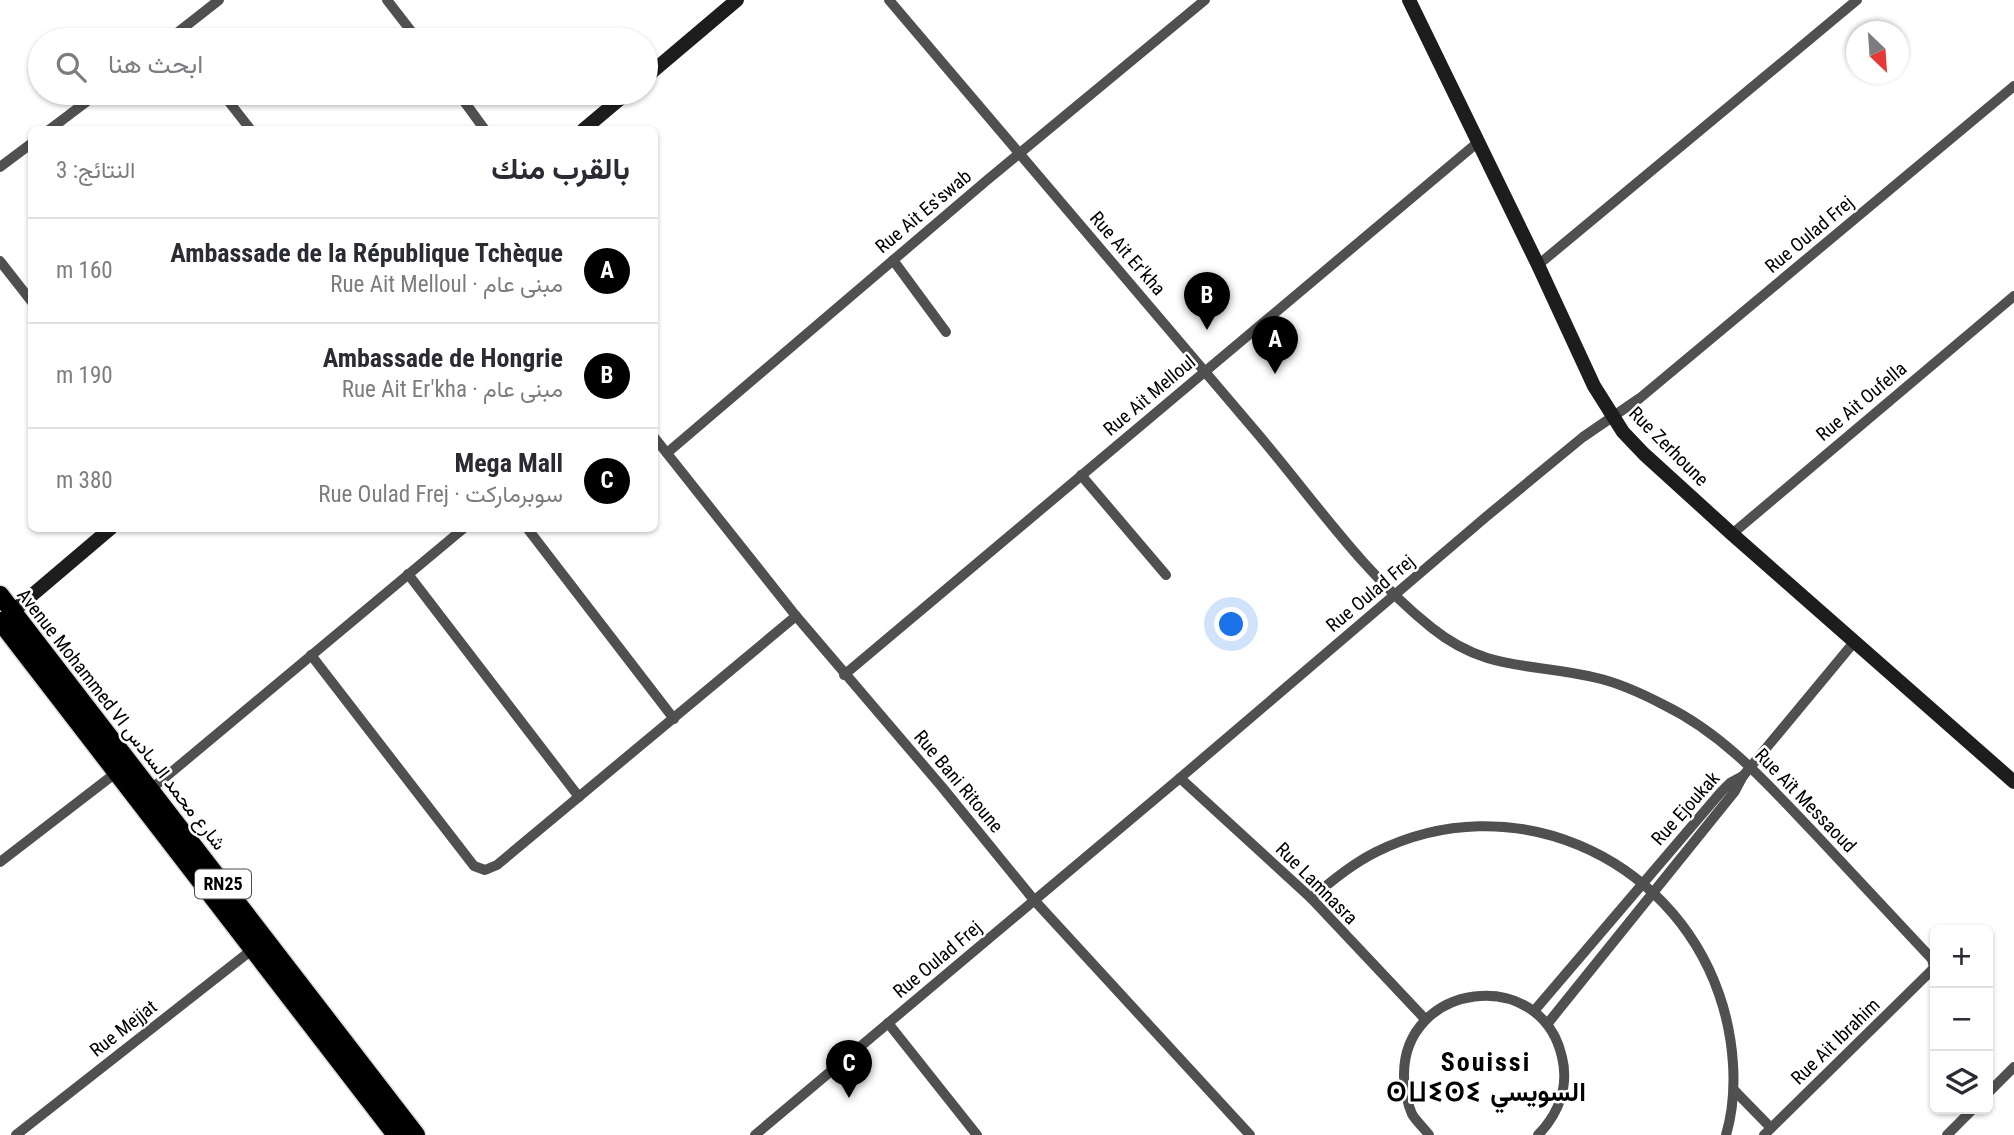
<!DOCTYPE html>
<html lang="ar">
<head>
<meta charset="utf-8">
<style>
  :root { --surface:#fff; --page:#f2f2f3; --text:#2b2b33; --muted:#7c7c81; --line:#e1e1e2; --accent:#000 }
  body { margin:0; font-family:"Roboto Condensed",Vazirmatn,"Noto Sans Tifinagh",sans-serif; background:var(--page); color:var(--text); direction:rtl }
  .controls { position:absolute; right:21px; bottom:21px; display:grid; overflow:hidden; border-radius:10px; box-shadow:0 2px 5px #0004 }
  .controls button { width:63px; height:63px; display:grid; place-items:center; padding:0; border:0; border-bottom:2px solid var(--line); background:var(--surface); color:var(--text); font:35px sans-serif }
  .compass { position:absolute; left:1846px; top:21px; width:63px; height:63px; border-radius:50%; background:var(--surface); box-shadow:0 2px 5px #0004; rotate:155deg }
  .you { position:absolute; left:1232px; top:625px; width:24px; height:24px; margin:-18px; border:5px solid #fff; border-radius:50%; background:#1a73e8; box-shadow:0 0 0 10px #1a73e833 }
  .badge { display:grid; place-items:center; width:46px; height:46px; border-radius:50%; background:var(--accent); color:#fff; font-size:23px; font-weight:700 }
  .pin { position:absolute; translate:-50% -58px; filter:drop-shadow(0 2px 4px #0008) }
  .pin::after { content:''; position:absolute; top:37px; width:24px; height:21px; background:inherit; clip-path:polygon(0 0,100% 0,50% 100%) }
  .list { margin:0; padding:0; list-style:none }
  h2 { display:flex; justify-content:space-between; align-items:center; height:91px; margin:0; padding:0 28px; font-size:30px }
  h2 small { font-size:23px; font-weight:400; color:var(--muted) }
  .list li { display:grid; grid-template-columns:46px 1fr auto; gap:21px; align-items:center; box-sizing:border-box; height:105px; padding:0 28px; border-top:2px solid var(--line) }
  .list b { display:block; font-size:26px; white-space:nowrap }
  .list p { margin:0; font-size:23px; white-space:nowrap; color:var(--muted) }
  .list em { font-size:23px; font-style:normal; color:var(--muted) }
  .icon { flex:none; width:38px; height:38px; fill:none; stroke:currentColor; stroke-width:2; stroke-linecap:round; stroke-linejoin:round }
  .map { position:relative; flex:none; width:2014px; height:1135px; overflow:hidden; direction:ltr }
  .search { position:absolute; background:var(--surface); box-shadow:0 2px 5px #0004; left:28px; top:28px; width:630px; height:77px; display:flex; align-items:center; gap:18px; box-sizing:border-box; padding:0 24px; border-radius:38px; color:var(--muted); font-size:26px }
  .panel { position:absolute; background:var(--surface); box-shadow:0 2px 5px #0004; left:28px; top:126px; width:630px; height:406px; border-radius:10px; direction:rtl }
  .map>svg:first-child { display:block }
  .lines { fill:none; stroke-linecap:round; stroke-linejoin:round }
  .primary-casing { stroke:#dbdbdb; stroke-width:21 }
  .street { stroke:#505050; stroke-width:10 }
  .secondary { stroke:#1d1d1d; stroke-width:14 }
  .primary { stroke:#000; stroke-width:18 }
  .labels { text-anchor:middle; stroke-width:5; stroke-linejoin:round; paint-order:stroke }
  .shield { fill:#fff; stroke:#4c4c4c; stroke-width:2 }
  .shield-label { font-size:18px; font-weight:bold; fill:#000 }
  .street-label { font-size:19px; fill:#000; stroke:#fff }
  .district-label { font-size:26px; font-weight:bold; letter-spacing:2px; fill:#000; stroke:#fff }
</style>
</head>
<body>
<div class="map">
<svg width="2014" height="1135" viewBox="0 0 2014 1135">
  <rect width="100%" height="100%" fill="#fff"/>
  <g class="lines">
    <!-- primary casing -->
    <g class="primary-casing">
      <g id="primary">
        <polyline points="0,595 416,1135"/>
        <polyline points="0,621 396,1135"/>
      </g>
    </g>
    <!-- street -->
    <g class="street">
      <polyline points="387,0 418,40"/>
      <path d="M889,0c123,144 244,289 368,433 56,66 107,141 175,195 56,45 101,34 165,50 22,5 46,16 67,27 62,30 107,83 154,132 38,41 76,81 114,122l2,8 -3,4 -167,164"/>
      <polyline points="168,40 219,0"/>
      <polyline points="222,93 251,130"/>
      <polyline points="458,93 485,130"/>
      <polyline points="49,130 98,93"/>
      <polyline points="0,167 32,143"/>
      <polyline points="893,260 946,332"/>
      <polyline points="0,261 32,302"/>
      <polyline points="1538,265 1857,0"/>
      <polyline points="654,437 796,616 942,787 1034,900 1250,1135"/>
      <polyline points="667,453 986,181 1205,0"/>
      <polyline points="1081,475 1166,575"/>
      <polyline points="527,528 674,719"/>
      <polyline points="1732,534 2014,296"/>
      <polyline points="408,574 579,797"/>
      <polyline points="311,655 474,866 485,870 497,865 796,616"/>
      <polyline points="844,675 1477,143"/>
      <polyline points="1180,778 1311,898 1425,1019"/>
      <polyline points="150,790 464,528"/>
      <polyline points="0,862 117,772"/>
      <path d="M1311,898c21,-17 41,-34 65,-46 134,-67 294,2 343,142 15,43 20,97 7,141"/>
      <polyline points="1534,1011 1721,792 1730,783 1743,776"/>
      <polyline points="888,1023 977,1135"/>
      <polyline points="1548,1023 1735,791 1743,776 1855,641"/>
      <polyline points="1734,1090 1771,1128"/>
      <polyline points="1988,1093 2014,1067"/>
      <polyline points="16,1135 253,949"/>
      <polyline points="755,1135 1180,778 1487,516 1583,437 1640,398 2014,86"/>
      <path d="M1429,1135c-5,-7 -13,-14 -17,-21 -5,-11 -7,-25 -8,-37 -2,-95 137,-113 158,-20 7,29 -3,56 -24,78"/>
      <polyline points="1947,1135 1973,1109"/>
    </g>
    <!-- secondary -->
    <g class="secondary">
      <polyline points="1409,0 1538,265 1594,386 1623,432 1644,454 1732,534 2014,782"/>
      <polyline points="646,77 737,0"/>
      <polyline points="583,130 627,93"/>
      <polyline points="5,618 111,528"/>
    </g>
    <!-- primary -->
    <use href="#primary" class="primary"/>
  </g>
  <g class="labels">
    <!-- shield labels -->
    <rect class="shield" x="195" y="869.5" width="56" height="29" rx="5"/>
    <g class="shield-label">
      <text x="223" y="890">RN25</text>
    </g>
    <!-- street labels -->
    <g class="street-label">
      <text transform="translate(923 211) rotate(-40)" y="7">Rue Ait Es'swab</text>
      <text transform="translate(1809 234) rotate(-40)" y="7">Rue Oulad Frej</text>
      <text transform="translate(1128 253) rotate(49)" y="7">Rue Ait Er'kha</text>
      <text transform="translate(1149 395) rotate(-40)" y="7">Rue Ait Melloul</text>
      <text transform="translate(1861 401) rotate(-40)" y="7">Rue Ait Oufella</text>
      <text transform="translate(1669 446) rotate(45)" y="7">Rue Zerhoune</text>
      <text transform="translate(1370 593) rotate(-40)" y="7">Rue Oulad Frej</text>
      <text transform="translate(122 719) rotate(52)" y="7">Avenue Mohammed VI شارع محمد السادس</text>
      <text transform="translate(959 781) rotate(50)" y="7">Rue Bani Ritoune</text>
      <text transform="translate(1806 800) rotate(46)" y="7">Rue Aït Messaoud</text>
      <text transform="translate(1685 808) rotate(-48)" y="7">Rue Ejoukak</text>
      <text transform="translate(1317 883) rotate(45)" y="7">Rue Lamnasra</text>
      <text transform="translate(937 959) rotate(-40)" y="7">Rue Oulad Frej</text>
      <text transform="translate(123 1028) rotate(-38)" y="7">Rue Mejjat</text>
      <text transform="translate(1835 1041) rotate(-44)" y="7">Rue Ait Ibrahim</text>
    </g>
    <!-- district labels -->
    <g class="district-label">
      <text x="1486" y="1071">Souissi<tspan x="1486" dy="30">ⵙⵡⵉⵙⵉ السويسي</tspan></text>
    </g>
  </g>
</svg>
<div class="controls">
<button>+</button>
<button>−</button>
<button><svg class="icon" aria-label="layers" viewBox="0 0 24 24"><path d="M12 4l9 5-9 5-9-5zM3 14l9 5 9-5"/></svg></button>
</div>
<svg class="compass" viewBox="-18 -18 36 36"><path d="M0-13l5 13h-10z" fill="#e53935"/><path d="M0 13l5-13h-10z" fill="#7c7c81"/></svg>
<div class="you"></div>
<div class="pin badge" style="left:1275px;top:374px">A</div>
<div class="pin badge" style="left:1207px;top:330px">B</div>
<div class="pin badge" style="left:849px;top:1098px">C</div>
<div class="search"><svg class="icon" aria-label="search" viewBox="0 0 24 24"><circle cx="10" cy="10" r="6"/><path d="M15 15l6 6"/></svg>ابحث هنا</div>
<section class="panel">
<h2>بالقرب منك<small>النتائج: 3</small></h2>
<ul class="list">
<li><span class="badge">A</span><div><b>Ambassade de la République Tchèque</b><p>مبنى عام · Rue Ait Melloul</p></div><em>160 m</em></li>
<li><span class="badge">B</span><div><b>Ambassade de Hongrie</b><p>مبنى عام · Rue Ait Er'kha</p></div><em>190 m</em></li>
<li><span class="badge">C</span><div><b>Mega Mall</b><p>سوبرماركت · Rue Oulad Frej</p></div><em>380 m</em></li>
</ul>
</section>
</div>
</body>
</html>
